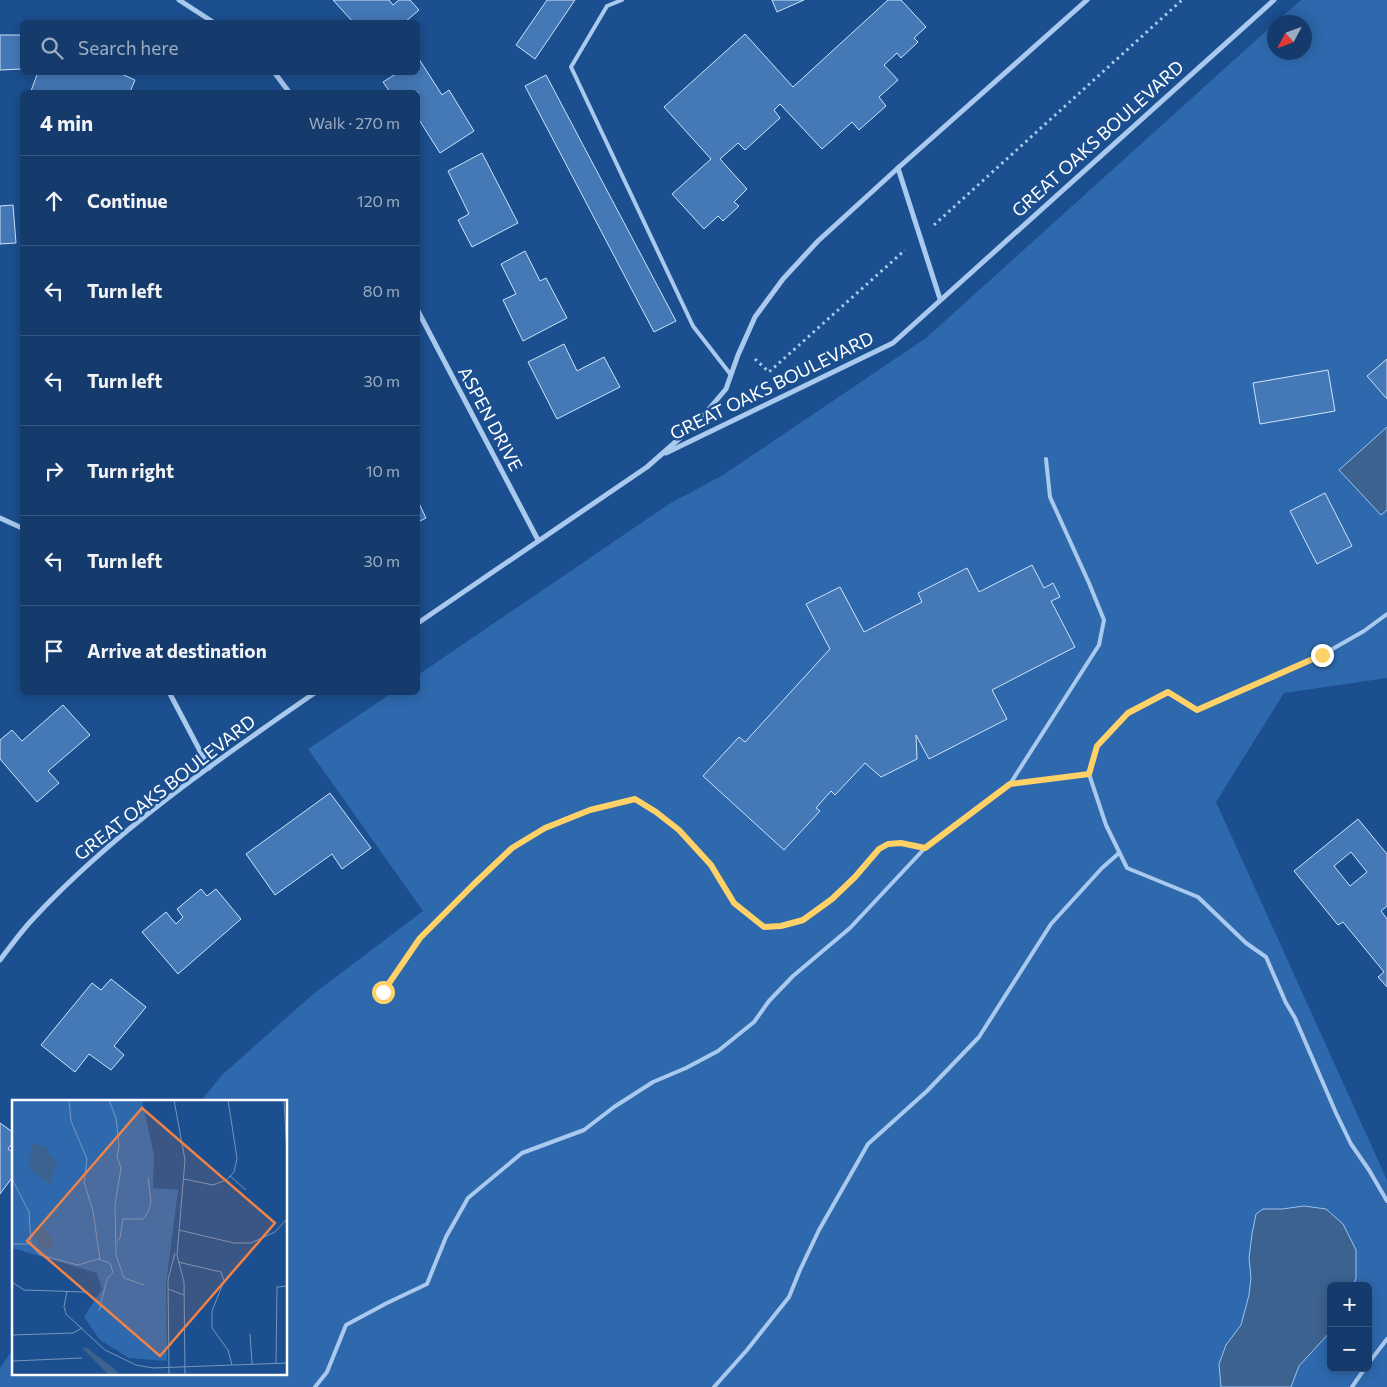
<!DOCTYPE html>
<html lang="en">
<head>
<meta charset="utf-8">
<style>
  :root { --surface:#143b6b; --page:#214673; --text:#f1f3f6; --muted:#9dadc1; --line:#33557e }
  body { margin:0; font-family:Commissioner,sans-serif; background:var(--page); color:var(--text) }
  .controls { position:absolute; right:15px; bottom:15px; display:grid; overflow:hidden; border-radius:8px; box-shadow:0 2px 12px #0003 }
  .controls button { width:45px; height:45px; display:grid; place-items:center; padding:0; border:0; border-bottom:1px solid var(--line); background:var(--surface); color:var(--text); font:25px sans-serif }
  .compass { position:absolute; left:1267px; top:15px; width:45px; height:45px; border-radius:50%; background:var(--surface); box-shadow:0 2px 12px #0003; rotate:229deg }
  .stop { position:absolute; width:15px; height:15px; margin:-11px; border:4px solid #ffd166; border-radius:50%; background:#fff }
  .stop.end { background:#ffd166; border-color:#fff; box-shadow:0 1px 5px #0008 }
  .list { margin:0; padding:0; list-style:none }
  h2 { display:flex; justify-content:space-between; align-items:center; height:65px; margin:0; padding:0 20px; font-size:21px }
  h2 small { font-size:16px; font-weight:400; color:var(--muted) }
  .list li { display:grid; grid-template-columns:32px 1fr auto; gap:15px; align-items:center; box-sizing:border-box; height:90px; padding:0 20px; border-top:1px solid var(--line) }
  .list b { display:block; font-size:19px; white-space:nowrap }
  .list em { font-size:16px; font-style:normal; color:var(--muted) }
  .icon { flex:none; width:28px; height:28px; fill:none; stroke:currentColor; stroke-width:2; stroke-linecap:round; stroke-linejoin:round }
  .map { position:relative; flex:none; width:1387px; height:1387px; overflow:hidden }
  .search { position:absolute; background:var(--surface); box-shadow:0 2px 12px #0003; left:20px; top:20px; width:400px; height:55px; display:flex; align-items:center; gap:12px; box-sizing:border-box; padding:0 18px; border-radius:8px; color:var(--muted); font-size:19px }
  .panel { position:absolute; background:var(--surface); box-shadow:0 2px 12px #0003; left:20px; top:90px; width:400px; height:605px; border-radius:8px }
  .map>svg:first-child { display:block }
  .green { fill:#2e69ad; fill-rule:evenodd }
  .water { fill:#3c6290; stroke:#9cc4f0 }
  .building { fill:#4478b7; stroke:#cfe3fa; fill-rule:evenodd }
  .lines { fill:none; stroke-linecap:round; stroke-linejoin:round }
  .path { stroke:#a9c9ee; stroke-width:3; stroke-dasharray:2.5 4; stroke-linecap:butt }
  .lane { stroke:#a9c9ee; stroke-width:4 }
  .street { stroke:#a9c9ee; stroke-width:5 }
  .route { stroke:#ffd166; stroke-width:6 }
  .labels { text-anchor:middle; stroke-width:5; stroke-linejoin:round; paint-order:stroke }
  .street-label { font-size:18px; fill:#fff; stroke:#1b4f8f }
  .inset-road { fill:none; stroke:#7695bc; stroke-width:1 }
  .view { fill:#ee8249; fill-opacity:0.15; stroke:#ee8249; stroke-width:2.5 }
  .inset-edge { fill:none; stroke:#fff; stroke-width:2.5 }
</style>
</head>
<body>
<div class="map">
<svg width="1387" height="1387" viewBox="0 0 1387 1387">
  <rect width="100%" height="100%" fill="#1b4f8f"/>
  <!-- green -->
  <path class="green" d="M1301,0h86v678l-103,15 -68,109 171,378v207h-1387v-19l14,-20v25h272v-272h-85l21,-26 90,-80 111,-84 -115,-162 84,-56 26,-1v-17l251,-171 54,-29 203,-137 348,-314v28h30v-30h-28zM1331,1286h37v82h-37z"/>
  <!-- water -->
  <g class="water">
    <polygon points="1387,427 1387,510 1381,515 1339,470"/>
    <polygon points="1304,1206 1326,1209 1343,1224 1356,1250 1356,1278 1353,1286 1331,1286 1331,1331 1299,1366 1291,1387 1221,1387 1219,1364 1226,1345 1241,1325 1249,1295 1251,1278 1249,1258 1252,1234 1256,1214 1263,1209 1282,1209"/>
  </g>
  <!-- building -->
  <g class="building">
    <polygon points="333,0 389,0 393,5 399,0 410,0 419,10 405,22 353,22"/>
    <polygon points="547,0 575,0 535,59 516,45"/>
    <polygon points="772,0 804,0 777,12"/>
    <polygon points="888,0 901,0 926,27 914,38 918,42 901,58 897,53 884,65 898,80 879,97 886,106 859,130 852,122 822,149 780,104 774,110 780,118 745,150 738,143 720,159 747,189 734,202 739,206 723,221 718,216 704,229 672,194 711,159 664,107 745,34 793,87"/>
    <polygon points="0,35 22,35 22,69 0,70"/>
    <polygon points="419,59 442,95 449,90 474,131 440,153 418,118 418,92 390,92 383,82 399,72 418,72 418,61"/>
    <polygon points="38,72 117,72 135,80 130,92 35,92 31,91"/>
    <polygon points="546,75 676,321 654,332 525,86"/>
    <polygon points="482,153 518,223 472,247 458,220 469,214 448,171"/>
    <polygon points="13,205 16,243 0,244 0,206"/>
    <polygon points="525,251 540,281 546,278 567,318 523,341 503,300 516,294 501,264"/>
    <polygon points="564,344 577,371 604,357 620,387 557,419 528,362"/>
    <polygon points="1387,359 1387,399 1367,376"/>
    <polygon points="1328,370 1335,411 1260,424 1253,383"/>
    <polygon points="1325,493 1352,546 1317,564 1290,511"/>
    <polygon points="418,501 426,518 418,522"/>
    <polygon points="1032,565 1044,588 1053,583 1060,597 1051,601 1075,647 992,690 1007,719 929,759 916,735 917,759 881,777 865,763 835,795 831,791 816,808 820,811 784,850 703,776 739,737 745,742 830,649 806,604 840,587 864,632 922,602 918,593 967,568 979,592"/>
    <polygon points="63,705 90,735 48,771 59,783 37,802 0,759 0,740 12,730 22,741"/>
    <polygon points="330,793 371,848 342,869 332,854 275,895 246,854"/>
    <path d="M1358,819l29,35v52l-6,5 6,8v68l-9,-10 6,-5 -41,-50 -5,3 -44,-54zM1351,852l16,20 -17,14 -16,-20z"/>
    <polygon points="201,889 207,896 216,889 241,919 178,974 142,932 166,912 176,924 183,917 177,909"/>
    <polygon points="111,979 146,1007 114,1046 124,1055 111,1070 89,1054 75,1072 41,1045 92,983 101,990"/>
    <polygon points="0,1123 14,1133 14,1141 8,1149 14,1153 14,1175 0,1194"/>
  </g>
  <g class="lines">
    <!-- path -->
    <g class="path">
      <polyline points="934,225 1182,0"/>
      <polyline points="755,359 769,372 905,250"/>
    </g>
    <!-- lane -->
    <g class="lane">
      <polyline points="622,0 607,6 571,67 693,326 731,375"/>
      <polyline points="1387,614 1364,631 1322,655 1197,710 1168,693 1128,713 1097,746 1089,774 1106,825 1127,868 1198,897 1246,943 1266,957 1286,1003 1295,1018 1336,1113 1351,1144 1369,1170 1387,1201"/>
      <polyline points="1010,784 1089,774"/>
      <polyline points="383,992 420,938 473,884 511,849 545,828 590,810 635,799 656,811 679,830 711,865 734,903 764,927 781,926 803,921 832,899 855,877 879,849 888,844 901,843 925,848"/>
      <polyline points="1368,1364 1387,1339"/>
      <polyline points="315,1387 327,1372 346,1325 387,1303 427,1284 446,1237 468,1198 522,1153 584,1130 614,1107 653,1082 686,1068 718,1051 754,1022 769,1001 793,976 850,928 925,848 1010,784 1099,645 1104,620 1089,583 1050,497 1046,459"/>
      <polyline points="714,1387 747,1350 789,1297 800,1270 819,1230 868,1144 927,1091 979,1037 1051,924 1102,868 1119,853"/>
      <polyline points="1352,1387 1365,1368"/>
    </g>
    <!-- street -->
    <g class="street">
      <polyline points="179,0 213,22"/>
      <polyline points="274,72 289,92"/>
      <polyline points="898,168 940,299"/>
      <polyline points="418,311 538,540"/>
      <polyline points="666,453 893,343 1274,0"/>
      <polyline points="0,518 22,528"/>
      <polyline points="418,623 647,467 697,423 726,389 738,355 755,317 783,279 818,241 898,168 1087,0"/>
      <polyline points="169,692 209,768"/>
      <path d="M0,960c10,-13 20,-27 31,-39 81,-88 186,-161 285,-229"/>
    </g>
  </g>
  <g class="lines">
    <!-- route -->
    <polyline class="route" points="383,992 420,938 474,884 512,848 545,828 590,810 635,799 656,812 679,830 711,865 734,903 764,927 781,926 803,920 832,899 855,877 879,849 888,844 901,843 925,848 1010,784 1089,774 1097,746 1128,713 1168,692 1197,710 1322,655"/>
  </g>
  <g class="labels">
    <!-- street labels -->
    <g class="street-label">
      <text transform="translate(1098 139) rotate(-42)" y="6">GREAT OAKS BOULEVARD</text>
      <text transform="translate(772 386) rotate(-26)" y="6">GREAT OAKS BOULEVARD</text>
      <text transform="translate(490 419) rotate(62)" y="6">ASPEN DRIVE</text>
      <text transform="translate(165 788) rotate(-38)" y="6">GREAT OAKS BOULEVARD</text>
    </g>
  </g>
  <!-- overview -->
  <g transform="translate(12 1100)">
    <rect width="275" height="275" fill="#1b4f8f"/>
    <path d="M0,0h130l12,55 -1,33 25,2 -12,94 1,77 -38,-3 -29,-18 -16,-23 18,-28 -5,-16 -85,-25z" fill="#2e69ad"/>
    <path d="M21,43l13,4 5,10 6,3 -6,25 -23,-17zM25,125l6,2 11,16 -5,7 -7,-1 -5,-7 -3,-14zM74,247l31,24 1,4h-9l-27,-27z" fill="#3c6290"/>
    <path class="inset-road" d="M57,0l2,21 16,38 -3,23 9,29 7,49M97,0l7,18 3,28 -2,11 4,11 -6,37 1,50 8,23 20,7M162,0l11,60 -8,95 7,27 1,93M272,0l3,54M0,68l1,13 16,31 2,33M218,76l16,14M172,79l29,6 13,-5 8,-8 3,-14 -9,-58M167,130l55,13h17l24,-11 12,-13M105,141l3,-3 3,-19h20l5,-7 3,-10 -3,-25M0,144h18l10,11 38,10 20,-6 12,4 3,9 -6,7 -8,32M166,162l43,10 3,9 -12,30v17l16,22 4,15M0,182l12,8 61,2M156,189l16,6M55,191l-3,16 2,7 39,36 31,15 17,3 134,-5M238,234l2,30M0,235l61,-2 9,-5M0,261l70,-3M264,264l1,-77 10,-1M157,275l-1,-95 7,-27"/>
    <path class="view" d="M130,8l133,115 -115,133 -133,-115z"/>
    <rect width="275" height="275" class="inset-edge"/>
  </g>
</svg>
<div class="controls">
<button>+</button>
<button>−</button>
</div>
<svg class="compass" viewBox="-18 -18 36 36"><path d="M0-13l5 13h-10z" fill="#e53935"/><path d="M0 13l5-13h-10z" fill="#9dadc1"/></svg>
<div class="stop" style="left:383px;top:992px"></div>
<div class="stop end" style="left:1322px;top:655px"></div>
<div class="search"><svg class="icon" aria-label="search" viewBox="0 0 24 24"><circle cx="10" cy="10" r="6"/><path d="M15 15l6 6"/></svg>Search here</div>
<section class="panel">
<h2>4 min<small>Walk · 270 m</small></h2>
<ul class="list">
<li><svg class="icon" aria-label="ahead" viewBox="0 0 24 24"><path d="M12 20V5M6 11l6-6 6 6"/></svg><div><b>Continue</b></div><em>120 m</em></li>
<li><svg class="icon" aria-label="left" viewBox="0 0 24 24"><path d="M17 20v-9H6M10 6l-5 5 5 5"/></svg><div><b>Turn left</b></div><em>80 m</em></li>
<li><svg class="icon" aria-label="left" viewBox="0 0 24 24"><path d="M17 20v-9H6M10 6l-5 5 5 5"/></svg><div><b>Turn left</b></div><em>30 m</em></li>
<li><svg class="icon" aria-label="right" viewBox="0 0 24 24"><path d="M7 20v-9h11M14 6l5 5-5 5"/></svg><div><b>Turn right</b></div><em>10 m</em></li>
<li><svg class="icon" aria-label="left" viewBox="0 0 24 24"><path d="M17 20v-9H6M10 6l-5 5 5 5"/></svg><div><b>Turn left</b></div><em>30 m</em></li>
<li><svg class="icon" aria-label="arrive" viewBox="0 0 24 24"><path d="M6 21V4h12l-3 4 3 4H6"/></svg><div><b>Arrive at destination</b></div></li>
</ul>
</section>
</div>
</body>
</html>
